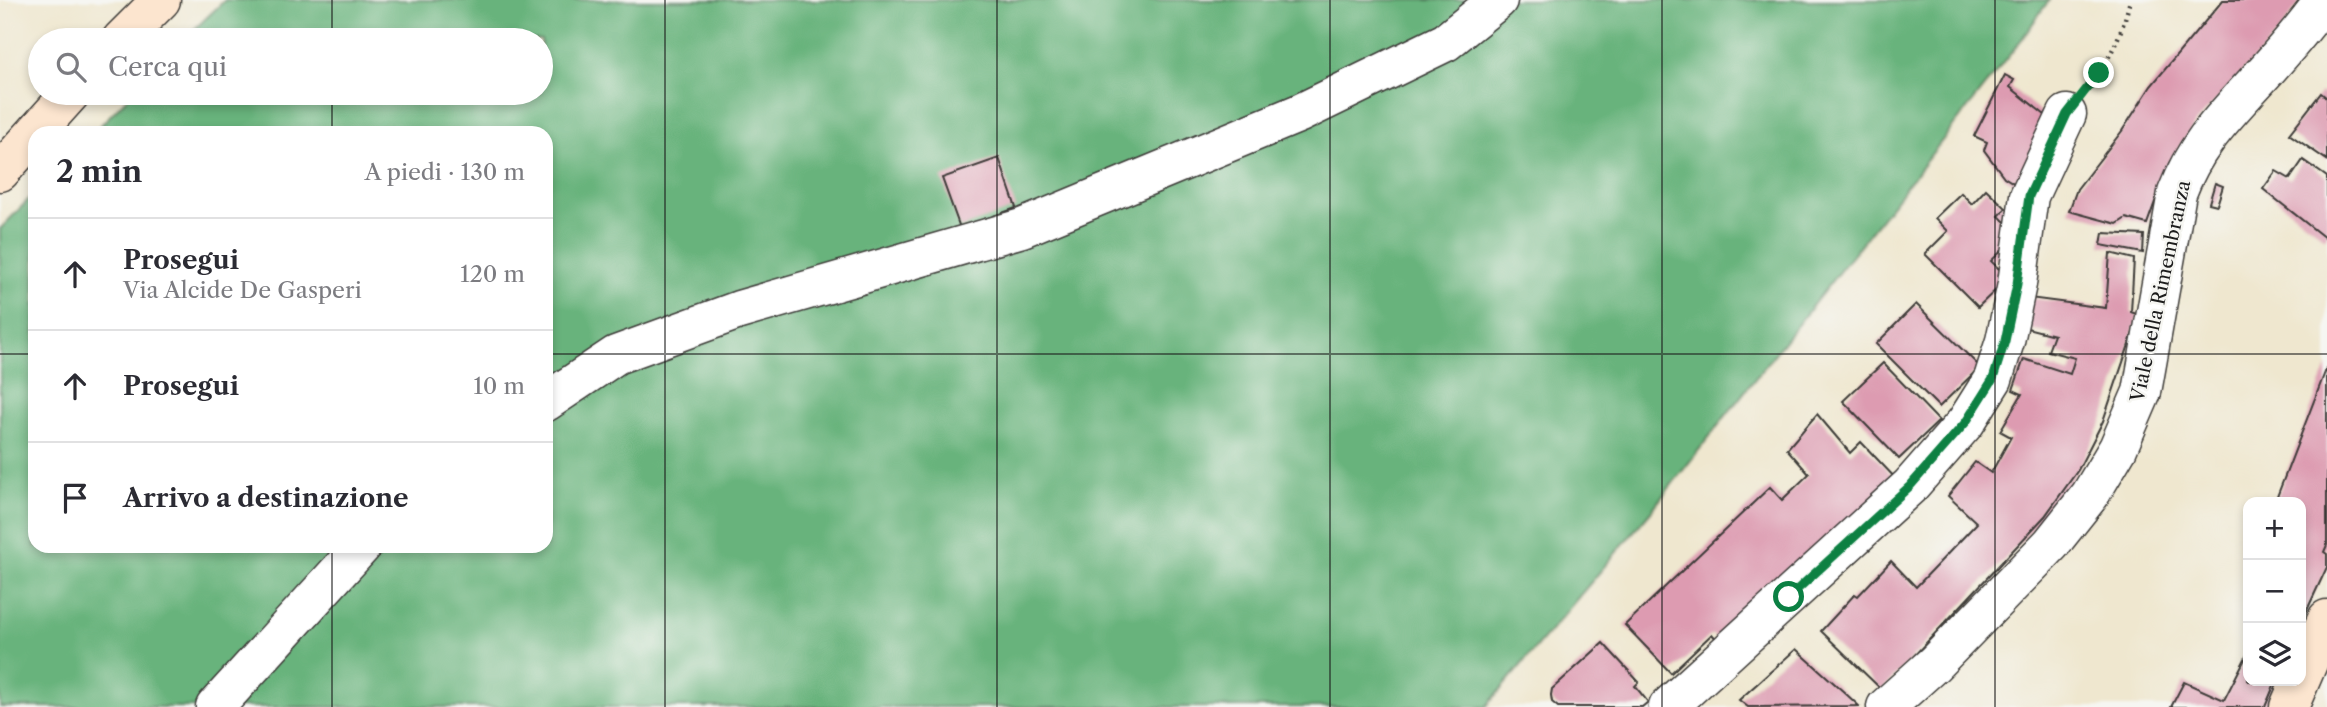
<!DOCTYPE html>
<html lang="it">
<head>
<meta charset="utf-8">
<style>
  :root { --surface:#fff; --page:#f2f2f3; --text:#2b2b33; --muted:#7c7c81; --line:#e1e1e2 }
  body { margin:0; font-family:"Libre Caslon Text",serif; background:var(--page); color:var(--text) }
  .controls { position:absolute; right:21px; bottom:21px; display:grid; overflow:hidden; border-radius:14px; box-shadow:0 4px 10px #0003 }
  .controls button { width:63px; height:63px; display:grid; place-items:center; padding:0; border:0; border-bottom:2px solid var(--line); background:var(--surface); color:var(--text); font:35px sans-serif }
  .stop { position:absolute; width:21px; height:21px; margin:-16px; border:5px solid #0b8043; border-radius:50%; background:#fff }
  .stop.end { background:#0b8043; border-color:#fff; box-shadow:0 2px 7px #0008 }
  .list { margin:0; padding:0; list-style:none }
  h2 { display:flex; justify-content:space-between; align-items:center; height:91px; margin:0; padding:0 28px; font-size:30px }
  h2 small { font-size:23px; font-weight:400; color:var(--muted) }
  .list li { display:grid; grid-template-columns:46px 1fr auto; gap:21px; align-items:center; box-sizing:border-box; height:112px; padding:0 28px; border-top:2px solid var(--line) }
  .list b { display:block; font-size:26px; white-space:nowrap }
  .list p { margin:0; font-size:23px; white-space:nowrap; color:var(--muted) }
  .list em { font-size:23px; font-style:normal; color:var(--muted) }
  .icon { flex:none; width:38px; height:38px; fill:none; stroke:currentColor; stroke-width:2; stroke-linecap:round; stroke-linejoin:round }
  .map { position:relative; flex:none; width:2327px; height:707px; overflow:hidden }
  .search { position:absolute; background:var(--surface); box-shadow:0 4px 10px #0003; left:28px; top:28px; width:525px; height:77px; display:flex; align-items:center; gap:18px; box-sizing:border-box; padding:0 24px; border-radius:38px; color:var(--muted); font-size:26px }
  .panel { position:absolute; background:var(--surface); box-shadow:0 4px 10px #0003; left:28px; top:126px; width:525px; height:427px; border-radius:21px }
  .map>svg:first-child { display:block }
  .forest { fill:#68b37b; stroke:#42684c; stroke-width:2 }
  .building { fill:#dd9bb1 }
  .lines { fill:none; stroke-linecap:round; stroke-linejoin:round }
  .minor-casing { stroke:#3c3a37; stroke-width:41 }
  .tertiary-casing { stroke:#3c3a37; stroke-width:41 }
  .secondary-casing { stroke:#3c3a37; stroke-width:41 }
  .path { stroke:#3c3a37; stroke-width:4.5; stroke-dasharray:2 5; stroke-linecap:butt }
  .minor { stroke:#fff; stroke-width:38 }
  .tertiary { stroke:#fff; stroke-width:38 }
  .secondary { stroke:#fce5cf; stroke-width:38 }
  .route { stroke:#0b8043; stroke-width:9 }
  .grid { fill:none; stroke:#1c1c1c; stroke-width:2; stroke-opacity:0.55 }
  .labels { text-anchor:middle; stroke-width:5; stroke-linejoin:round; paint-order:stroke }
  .street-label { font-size:19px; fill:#1c1c1c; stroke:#f6f6f2 }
</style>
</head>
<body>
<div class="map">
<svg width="2327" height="707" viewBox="0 0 2327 707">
  <rect width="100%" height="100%" fill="#f6f6f2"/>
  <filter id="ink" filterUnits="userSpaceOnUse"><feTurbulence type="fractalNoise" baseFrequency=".0143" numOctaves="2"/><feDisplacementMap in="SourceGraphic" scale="14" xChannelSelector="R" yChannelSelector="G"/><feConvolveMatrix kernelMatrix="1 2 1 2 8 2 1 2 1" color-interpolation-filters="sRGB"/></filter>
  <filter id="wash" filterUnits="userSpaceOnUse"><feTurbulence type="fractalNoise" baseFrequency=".00686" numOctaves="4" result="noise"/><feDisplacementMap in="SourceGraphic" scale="28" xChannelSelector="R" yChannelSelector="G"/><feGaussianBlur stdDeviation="1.57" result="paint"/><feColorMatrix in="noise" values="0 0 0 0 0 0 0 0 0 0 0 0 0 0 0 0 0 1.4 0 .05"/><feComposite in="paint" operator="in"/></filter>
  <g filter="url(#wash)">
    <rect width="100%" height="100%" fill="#efe7cf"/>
    <!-- forest -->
    <polygon class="forest" points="225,0 2049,0 2022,39 1651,511 1486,707 0,707 0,229 35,193 35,546 546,546 546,133 93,133 132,93 541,93 541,40 183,40"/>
    <g id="blocks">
      <!-- building -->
      <g class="building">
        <polygon points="2223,0 2302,0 2278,34 2196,122 2169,163 2147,224 2126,218 2117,224 2069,211 2077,189 2122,131 2151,86"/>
        <polygon points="2005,75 2014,80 2010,87 2045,115 2050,106 2020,187 2004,177 1984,150 1987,142 1974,136"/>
        <polygon points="2321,93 2327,98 2327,160 2289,134"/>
        <polygon points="999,158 1016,208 960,228 942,178"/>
        <polygon points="2303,160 2327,177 2327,234 2325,238 2263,189 2276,171 2290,179"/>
        <polygon points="2215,183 2223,186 2217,205 2209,203"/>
        <polygon points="1986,189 2006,208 1999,216 2018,235 1991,261 2004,274 2003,283 1978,307 1925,254 1948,231 1935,218 1961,193 1972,204"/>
        <polygon points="2103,233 2144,235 2143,253 2101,245"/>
        <polygon points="2110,253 2134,259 2131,312 2139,315 2103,421 2078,470 2045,516 1882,690 1821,631 1855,594 1858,596 1891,561 1916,587 1977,523 1948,496 1975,462 1991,473 2011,437 2000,431 2022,394 2013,390 2024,359 2070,374 2075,358 2048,351 2054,335 2023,327 2030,298 2106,308"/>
        <polygon points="1916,304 1980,367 1939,407 1876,344"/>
        <polygon points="1883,363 1939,421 1899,459 1843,401"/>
        <polygon points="2327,367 2327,545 2324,552 2327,554 2327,567 2301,623 2301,502 2275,502"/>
        <polygon points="1817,414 1850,453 1861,442 1898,481 1810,558 1806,555 1717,640 1712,634 1671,673 1625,625 1770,487 1782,500 1809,474 1787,449"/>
        <polygon points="1603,643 1639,682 1635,686 1648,702 1642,707 1558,707 1552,702 1551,695 1552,689"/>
        <polygon points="1796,649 1845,693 1859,706 1748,707 1739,700"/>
        <polygon points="2248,653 2248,681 2276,681 2265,707 2171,707 2184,682 2224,700"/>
      </g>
    </g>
  </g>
  <g filter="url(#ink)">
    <use href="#blocks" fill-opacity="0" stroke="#3c3a37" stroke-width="2"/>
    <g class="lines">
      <!-- minor casing -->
      <g class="minor-casing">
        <g id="minor">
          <polyline points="546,402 616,355 739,310 1022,228 1300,113 1446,42 1498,0"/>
          <polyline points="215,707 362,546"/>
          <polyline points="1668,707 1910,486 1966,422 1993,379 2005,341 2017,284 2029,196 2067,114"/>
        </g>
      </g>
      <!-- tertiary casing -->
      <g class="tertiary-casing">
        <path id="tertiary" d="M1886,707l48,-43 117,-120 39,-49 28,-47 24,-56 35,-199c17,-45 42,-71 74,-106 26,-28 51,-56 73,-87"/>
      </g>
      <!-- secondary casing -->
      <g class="secondary-casing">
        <g id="secondary">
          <polyline points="121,40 161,0"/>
          <polyline points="0,172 71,93"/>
          <polyline points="2289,707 2327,619"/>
        </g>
      </g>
      <!-- path -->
      <path class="path" d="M2090,87c20,-29 32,-52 40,-87"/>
      <!-- minor -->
      <use href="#minor" class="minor"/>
      <!-- tertiary -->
      <use href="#tertiary" class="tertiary"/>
      <!-- secondary -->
      <use href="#secondary" class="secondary"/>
    </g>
  </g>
  <g class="lines" filter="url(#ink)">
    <!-- route -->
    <polyline class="route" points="1789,597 1910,486 1966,422 1993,379 2005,341 2017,284 2029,196 2067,114 2099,73"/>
  </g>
  <!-- grid -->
  <path class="grid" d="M332,0v40M665,0v707M997,0v707M1330,0v707M1662,0v707M1995,0v707M332,93v40M0,354h35M546,354h1781M332,546v161"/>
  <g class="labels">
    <!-- street labels -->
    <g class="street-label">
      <text transform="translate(2160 291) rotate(-78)" y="7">Viale della Rimembranza</text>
    </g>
  </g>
</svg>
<div class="controls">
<button>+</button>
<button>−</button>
<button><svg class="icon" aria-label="layers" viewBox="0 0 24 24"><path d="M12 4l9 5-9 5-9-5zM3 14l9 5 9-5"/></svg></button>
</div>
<div class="stop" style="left:1789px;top:597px"></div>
<div class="stop end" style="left:2099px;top:73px"></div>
<div class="search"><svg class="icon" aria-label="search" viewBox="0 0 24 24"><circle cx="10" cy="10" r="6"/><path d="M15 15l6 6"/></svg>Cerca qui</div>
<section class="panel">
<h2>2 min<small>A piedi · 130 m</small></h2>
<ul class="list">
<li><svg class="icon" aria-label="ahead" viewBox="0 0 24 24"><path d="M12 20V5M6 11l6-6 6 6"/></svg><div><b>Prosegui</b><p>Via Alcide De Gasperi</p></div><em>120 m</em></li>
<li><svg class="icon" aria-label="ahead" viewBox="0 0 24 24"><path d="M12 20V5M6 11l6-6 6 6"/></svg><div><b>Prosegui</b></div><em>10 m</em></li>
<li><svg class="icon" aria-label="arrive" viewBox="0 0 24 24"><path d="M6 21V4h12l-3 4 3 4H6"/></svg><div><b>Arrivo a destinazione</b></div></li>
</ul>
</section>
</div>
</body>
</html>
